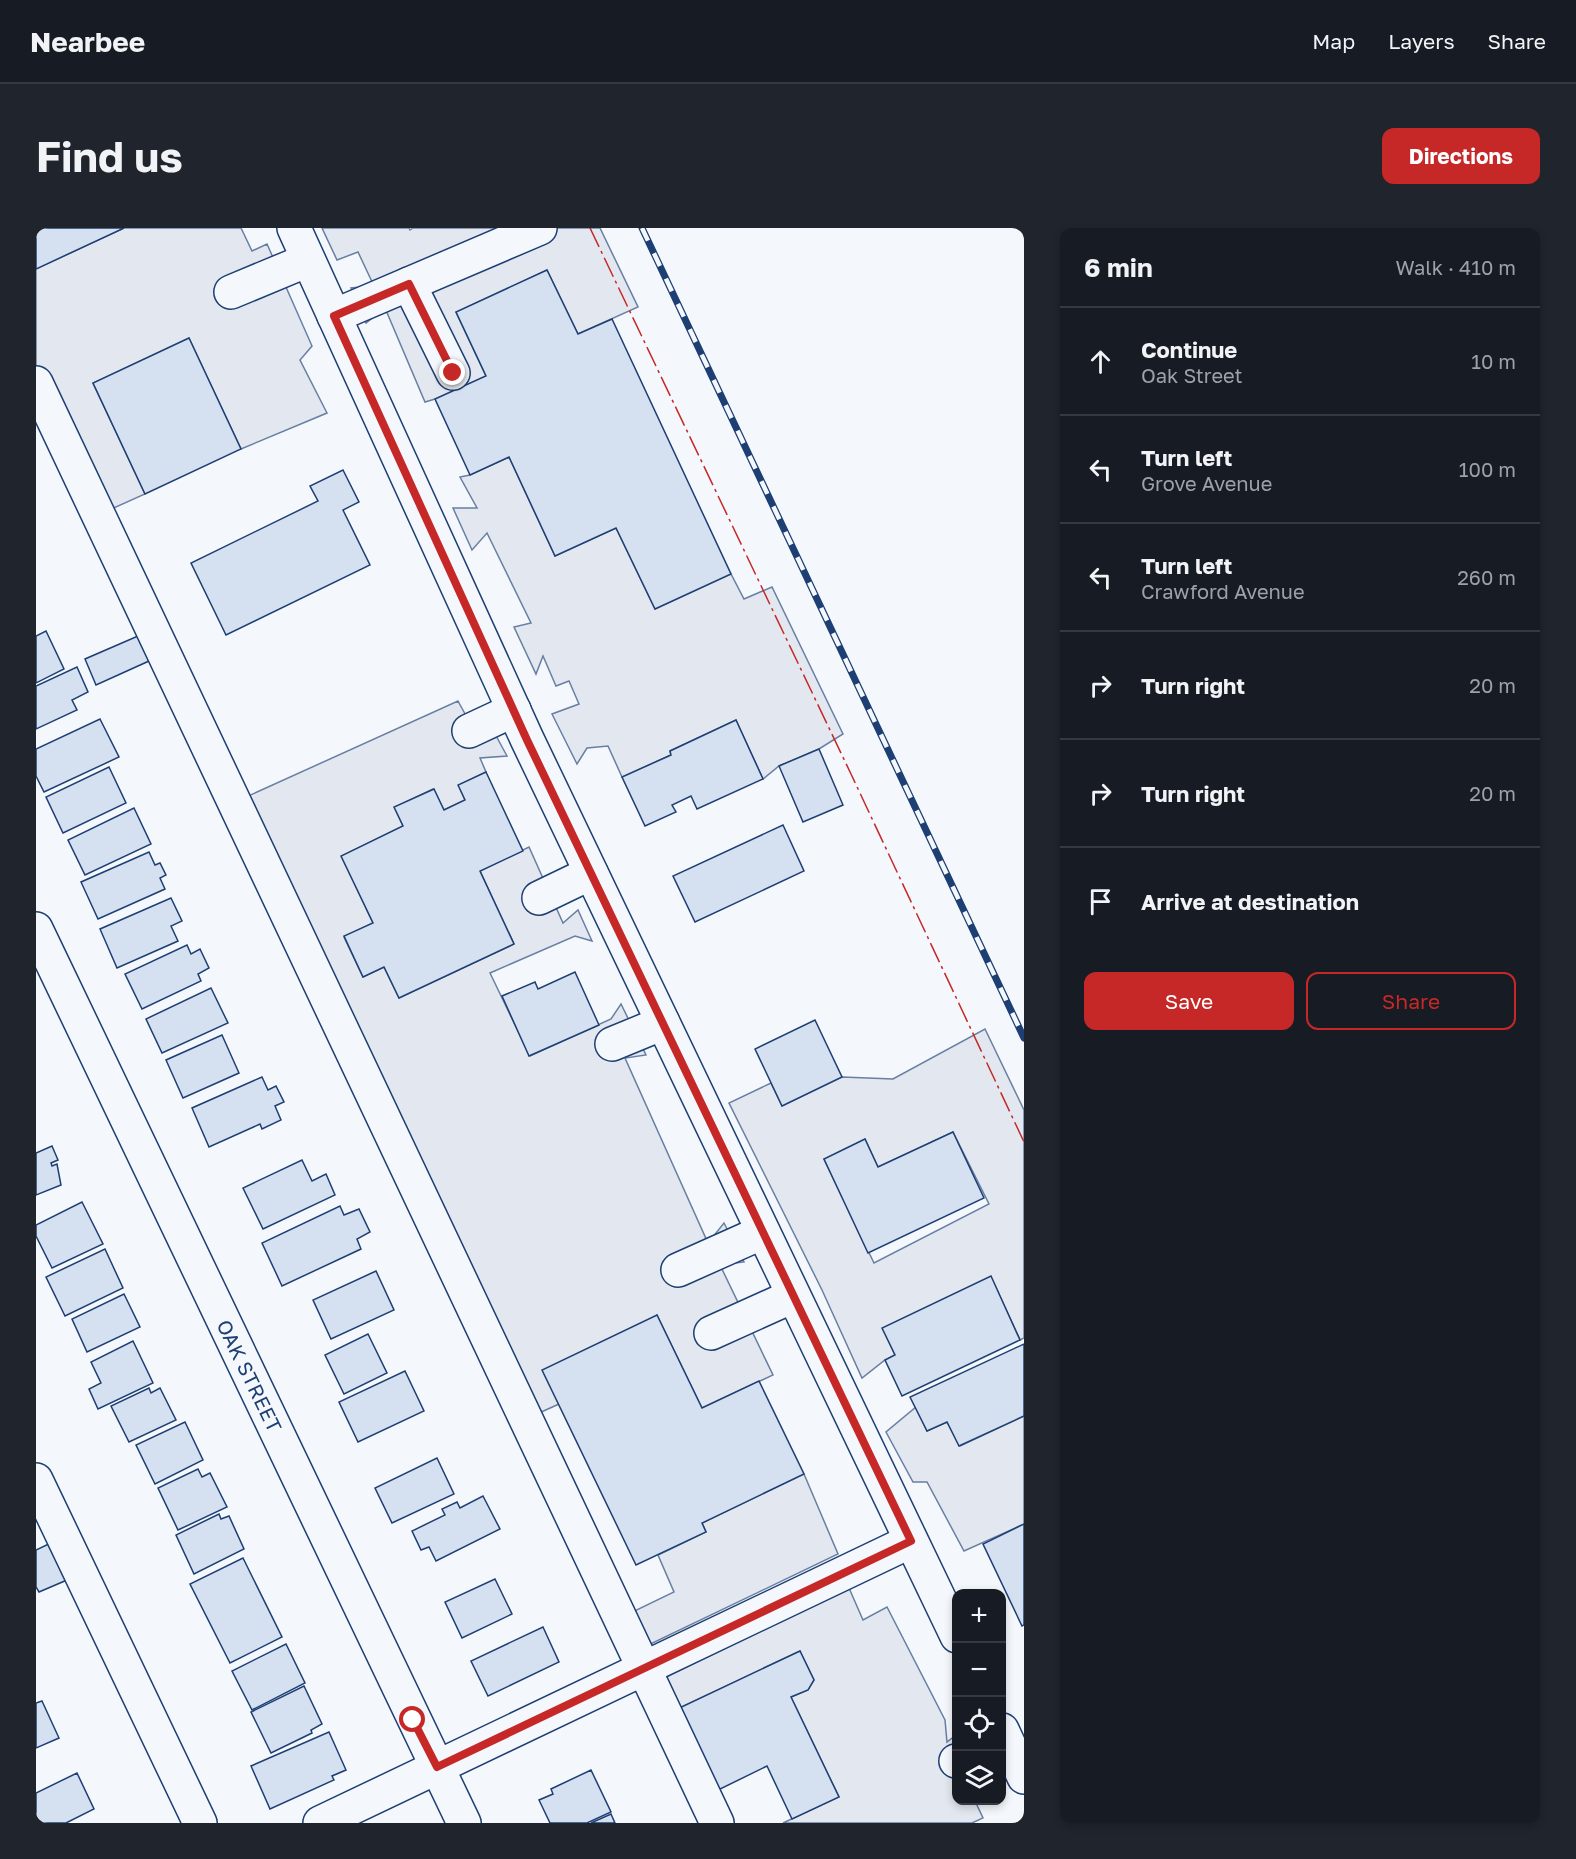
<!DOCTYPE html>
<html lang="en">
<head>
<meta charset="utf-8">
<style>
  :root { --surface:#171b24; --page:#20242c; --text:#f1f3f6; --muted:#9ea1a6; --line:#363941; --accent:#c62828 }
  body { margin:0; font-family:"Golos Text",sans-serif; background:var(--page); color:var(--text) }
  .controls { position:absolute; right:18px; bottom:18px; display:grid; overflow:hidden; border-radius:12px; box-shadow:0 3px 9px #0003 }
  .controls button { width:54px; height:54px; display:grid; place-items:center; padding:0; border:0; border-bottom:2px solid var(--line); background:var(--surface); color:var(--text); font:30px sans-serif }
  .stop { position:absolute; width:18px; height:18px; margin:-14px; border:4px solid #c62828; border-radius:50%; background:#fff }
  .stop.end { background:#c62828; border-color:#fff; box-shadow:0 2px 6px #0008 }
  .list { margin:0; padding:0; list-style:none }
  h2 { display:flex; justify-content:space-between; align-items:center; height:78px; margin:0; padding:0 24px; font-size:26px }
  h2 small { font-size:20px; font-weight:400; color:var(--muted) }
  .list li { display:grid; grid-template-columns:39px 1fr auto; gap:18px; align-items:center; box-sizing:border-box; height:108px; padding:0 24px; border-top:2px solid var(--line) }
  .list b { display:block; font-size:22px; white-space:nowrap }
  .list p { margin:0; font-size:20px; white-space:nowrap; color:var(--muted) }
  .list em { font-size:20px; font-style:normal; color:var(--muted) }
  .actions { display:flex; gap:12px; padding:18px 24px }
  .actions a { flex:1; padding:14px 0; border:2px solid var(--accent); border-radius:12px; text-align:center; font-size:21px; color:var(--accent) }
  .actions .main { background:var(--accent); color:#fff }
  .icon { flex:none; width:33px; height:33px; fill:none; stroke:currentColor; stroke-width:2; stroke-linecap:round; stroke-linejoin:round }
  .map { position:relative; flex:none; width:988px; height:1595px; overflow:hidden; border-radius:12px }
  header { display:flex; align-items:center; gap:36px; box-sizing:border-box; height:84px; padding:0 30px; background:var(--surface); border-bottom:2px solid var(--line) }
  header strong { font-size:28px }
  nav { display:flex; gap:33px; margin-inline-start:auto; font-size:21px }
  .intro { display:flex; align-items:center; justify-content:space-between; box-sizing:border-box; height:144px; padding:0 36px }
  h1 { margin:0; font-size:42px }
  .button { padding:15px 27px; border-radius:12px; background:var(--accent); color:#fff; font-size:21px; font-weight:700 }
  main { display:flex; gap:36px; padding:0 36px }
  aside { flex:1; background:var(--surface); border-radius:12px; box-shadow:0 3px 9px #0003 }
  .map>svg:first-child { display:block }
  .parking { fill:#e3e8f0; stroke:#687fa3; stroke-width:1.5; fill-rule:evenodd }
  .building { fill:#d5e0f0; stroke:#1d3f73; stroke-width:1.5 }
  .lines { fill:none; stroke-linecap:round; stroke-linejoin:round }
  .minor-casing { stroke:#1d3f73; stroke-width:36 }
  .minor { stroke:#f4f7fb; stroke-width:33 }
  .rail-casing { stroke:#1d3f73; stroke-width:7 }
  .rail { stroke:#f4f7fb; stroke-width:4.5; stroke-dasharray:14; stroke-linecap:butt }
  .power { stroke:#c62828; stroke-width:1.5; stroke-dasharray:21 4.5 3 4.5; stroke-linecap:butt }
  .route { stroke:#c62828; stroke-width:8 }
  .labels { text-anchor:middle; stroke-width:4.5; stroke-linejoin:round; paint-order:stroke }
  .street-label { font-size:20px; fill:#1d3f73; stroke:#f4f7fb }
</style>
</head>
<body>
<header>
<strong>Nearbee</strong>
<nav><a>Map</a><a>Layers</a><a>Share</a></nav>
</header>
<div class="intro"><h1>Find us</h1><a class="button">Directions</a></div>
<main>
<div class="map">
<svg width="988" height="1595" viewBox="0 0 988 1595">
  <rect width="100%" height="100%" fill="#f4f7fb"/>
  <!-- parking -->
  <g class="parking">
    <polygon points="88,0 205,0 216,23 231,16 276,118 264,132 291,185 205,221 153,110 57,155 109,266 62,287 0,157 0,41"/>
    <polygon points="286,0 373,0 374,2 377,0 564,0 602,79 542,106 511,42 420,84 450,148 399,171 389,174 349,80 330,95 315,60 338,58 322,24 301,32"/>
    <polygon points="473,229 519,328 580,300 619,381 695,346 708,371 736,359 807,506 783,521 743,538 727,551 700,492 634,523 635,527 586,549 572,518 551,520 541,536 516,486 543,476 533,453 520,458 507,428 500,446 478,399 495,395 451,305 436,322 417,280 441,280 424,249 434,247"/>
    <polygon points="422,473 434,495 446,482 471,528 444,530 450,544 423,557 429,572 408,582 397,561 359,579 367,598 306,628 337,695 308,709 327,749 348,739 363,770 478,716 444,643 493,619 527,695 542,682 556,713 539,708 454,745 494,828 575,791 585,776 610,827 589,830 672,1015 688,995 708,1034 684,1037 737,1147 666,1180 621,1087 523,1176 492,1190 199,574"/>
    <path d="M949,801l39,81v228l-4,2 -29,-63 -108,51 12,27 -10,5 -23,18 -40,-88 -93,-187 42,-20 11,23 60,-29 51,2zM917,904l36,72 -115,59 -50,-104 41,-20 13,28z"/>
    <polygon points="880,1179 891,1203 911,1194 924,1218 988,1188 988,1296 928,1323 891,1254 877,1254 850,1204"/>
    <polygon points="768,1246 802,1326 602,1422 586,1389 638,1364 622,1327 670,1304 666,1295"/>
    <polygon points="813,1360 827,1392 851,1379 909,1492 911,1514 920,1507 921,1572 939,1573 947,1590 936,1595 747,1595 803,1569 755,1469 772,1462 778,1452 764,1423 637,1483 618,1455"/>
  </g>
  <!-- building -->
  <g class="building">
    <polygon points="0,0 88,0 0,41"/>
    <polygon points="511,42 542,106 576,91 695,346 619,381 580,300 519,328 473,229 434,247 399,171 450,148 420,84"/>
    <polygon points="153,110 205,221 109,266 57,155"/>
    <polygon points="307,242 323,274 307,282 334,337 190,407 155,335 282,273 274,258"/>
    <polygon points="10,403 28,441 0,455 0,408"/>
    <polygon points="102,408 113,433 60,457 49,431"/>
    <polygon points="41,439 52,464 36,472 41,482 0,501 0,458"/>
    <polygon points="64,491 83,529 8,564 0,548 0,521"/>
    <polygon points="700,492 727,551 661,581 655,568 636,577 640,584 609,598 586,549 635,527 634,523"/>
    <polygon points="783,521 807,577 767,594 743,538"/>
    <polygon points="73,539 90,575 27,605 10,569"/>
    <polygon points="450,544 487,623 444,643 478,716 363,770 348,739 327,749 308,708 337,695 305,628 367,598 358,579 398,561 408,582 429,572 422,557"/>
    <polygon points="98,580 115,616 49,647 32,612"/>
    <polygon points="747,597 768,643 659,694 637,648"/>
    <polygon points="113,624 119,637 124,635 130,647 124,650 129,661 62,691 45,654"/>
    <polygon points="135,670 146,693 135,698 142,713 81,740 64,701"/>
    <polygon points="151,717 155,726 164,721 173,740 162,746 165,753 106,781 89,746"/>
    <polygon points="539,744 563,797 493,828 466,768 499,754 502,761"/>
    <polygon points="175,760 192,795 126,825 110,791"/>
    <polygon points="779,792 806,849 746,878 719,821"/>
    <polygon points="186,807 203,845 147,870 130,832"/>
    <polygon points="226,849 232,862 240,858 248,874 239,878 245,892 226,901 224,896 173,919 156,880"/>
    <polygon points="917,904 948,970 832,1025 788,931 829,911 842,939"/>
    <polygon points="16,918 22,932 15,935 16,938 21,936 25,957 0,967 0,925"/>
    <polygon points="266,932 276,953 290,946 299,967 227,1001 207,960"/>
    <polygon points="46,974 67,1016 16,1040 0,1008 0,997"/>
    <polygon points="304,978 308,987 323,981 334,1004 321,1011 325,1021 246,1058 226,1015"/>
    <polygon points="69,1021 87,1060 29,1088 10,1049"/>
    <polygon points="340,1043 358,1082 295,1111 277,1072"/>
    <polygon points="955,1048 984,1112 866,1168 849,1132 859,1127 846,1100"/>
    <polygon points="88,1066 104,1099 51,1124 36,1091"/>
    <polygon points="621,1087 666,1180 723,1153 768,1246 666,1295 670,1304 600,1337 506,1142"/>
    <polygon points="332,1106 351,1145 308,1166 289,1127"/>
    <polygon points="97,1113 117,1155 62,1181 53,1161 65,1155 55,1134"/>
    <polygon points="988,1116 988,1188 923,1218 911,1194 891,1203 874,1169"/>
    <polygon points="369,1143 388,1183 322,1214 303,1174"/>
    <polygon points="113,1160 115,1165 124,1160 140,1192 93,1214 75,1178"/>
    <polygon points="149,1194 167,1232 119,1256 100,1217"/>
    <polygon points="401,1230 418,1266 356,1295 339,1260"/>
    <polygon points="162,1241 166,1249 174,1245 191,1279 142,1302 122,1260"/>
    <polygon points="447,1268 464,1301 400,1333 393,1319 385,1322 376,1303 409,1287 406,1281 421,1274 424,1280"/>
    <polygon points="183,1286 185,1291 193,1288 208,1321 158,1346 140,1307"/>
    <polygon points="988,1296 988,1397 986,1398 947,1316"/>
    <polygon points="21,1312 38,1349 3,1364 0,1359 0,1322"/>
    <polygon points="207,1330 246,1409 194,1435 154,1356"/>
    <polygon points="459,1351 476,1386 426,1410 409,1374"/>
    <polygon points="507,1399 523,1434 452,1468 435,1433"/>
    <polygon points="250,1416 269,1455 216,1482 196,1443"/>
    <polygon points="764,1423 778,1452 772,1462 755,1469 803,1569 756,1591 731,1538 676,1565 637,1483"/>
    <polygon points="268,1458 286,1496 275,1502 276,1505 235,1525 215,1484"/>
    <polygon points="6,1473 23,1510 0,1520 0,1475"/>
    <polygon points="293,1504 310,1542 296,1548 298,1552 234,1581 215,1538"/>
    <polygon points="555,1542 575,1584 551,1595 514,1595 503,1572 517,1566 515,1561"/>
    <polygon points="41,1545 58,1581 30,1595 3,1595 0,1589 0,1565"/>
    <polygon points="575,1586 579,1595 555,1595"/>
  </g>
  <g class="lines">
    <!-- minor casing -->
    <g class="minor-casing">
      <g id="minor">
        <polyline points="258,0 491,511 921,1408"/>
        <polyline points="373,56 417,145"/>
        <polyline points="195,64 272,32"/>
        <polyline points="298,88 504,0"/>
        <polyline points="0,155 681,1595"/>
        <polyline points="433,503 478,482"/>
        <polyline points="503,670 555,645"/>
        <polyline points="0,701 428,1595"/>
        <polyline points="576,816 627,795"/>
        <polyline points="642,1042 727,1004"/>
        <polyline points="675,1105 757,1068"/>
        <polyline points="0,1252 164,1595"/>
        <polyline points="966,1502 988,1549"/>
        <polyline points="920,1533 921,1533"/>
        <polyline points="284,1595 875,1313"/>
      </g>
    </g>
    <!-- minor -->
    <use href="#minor" class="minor"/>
    <!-- rail casing -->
    <g class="rail-casing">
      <polyline id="rail" points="606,0 988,810"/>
    </g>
    <!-- rail -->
    <use href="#rail" class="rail"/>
    <!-- power -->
    <polyline class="power" points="554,0 815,546 988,914"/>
  </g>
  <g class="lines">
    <!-- route -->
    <polyline class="route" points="377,1492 401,1539 875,1313 491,512 298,88 373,56 417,145"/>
  </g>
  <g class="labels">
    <!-- street labels -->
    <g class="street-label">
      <text transform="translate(213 1148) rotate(64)" y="7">OAK STREET</text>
    </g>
  </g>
</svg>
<div class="controls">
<button>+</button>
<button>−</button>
<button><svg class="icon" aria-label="locate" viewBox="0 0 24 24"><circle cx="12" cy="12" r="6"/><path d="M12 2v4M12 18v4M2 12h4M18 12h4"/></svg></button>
<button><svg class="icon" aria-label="layers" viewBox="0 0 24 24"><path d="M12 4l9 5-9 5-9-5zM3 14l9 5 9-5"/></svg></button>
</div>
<div class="stop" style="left:377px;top:1492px"></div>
<div class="stop end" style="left:417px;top:145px"></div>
</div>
<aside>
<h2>6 min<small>Walk · 410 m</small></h2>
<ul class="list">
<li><svg class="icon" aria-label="ahead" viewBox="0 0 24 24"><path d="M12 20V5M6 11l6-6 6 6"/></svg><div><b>Continue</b><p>Oak Street</p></div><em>10 m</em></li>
<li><svg class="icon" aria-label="left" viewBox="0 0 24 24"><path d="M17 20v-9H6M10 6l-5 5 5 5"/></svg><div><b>Turn left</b><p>Grove Avenue</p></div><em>100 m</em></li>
<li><svg class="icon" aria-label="left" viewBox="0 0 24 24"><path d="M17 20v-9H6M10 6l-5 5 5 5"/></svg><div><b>Turn left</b><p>Crawford Avenue</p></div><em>260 m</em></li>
<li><svg class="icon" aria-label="right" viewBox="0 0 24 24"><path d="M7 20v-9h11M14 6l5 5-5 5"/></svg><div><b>Turn right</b></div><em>20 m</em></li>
<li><svg class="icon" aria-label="right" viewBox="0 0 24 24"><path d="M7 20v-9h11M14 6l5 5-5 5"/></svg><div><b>Turn right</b></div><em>20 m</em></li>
<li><svg class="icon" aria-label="arrive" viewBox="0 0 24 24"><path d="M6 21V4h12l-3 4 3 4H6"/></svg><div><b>Arrive at destination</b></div></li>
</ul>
<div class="actions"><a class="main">Save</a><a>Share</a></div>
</aside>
</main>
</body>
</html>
